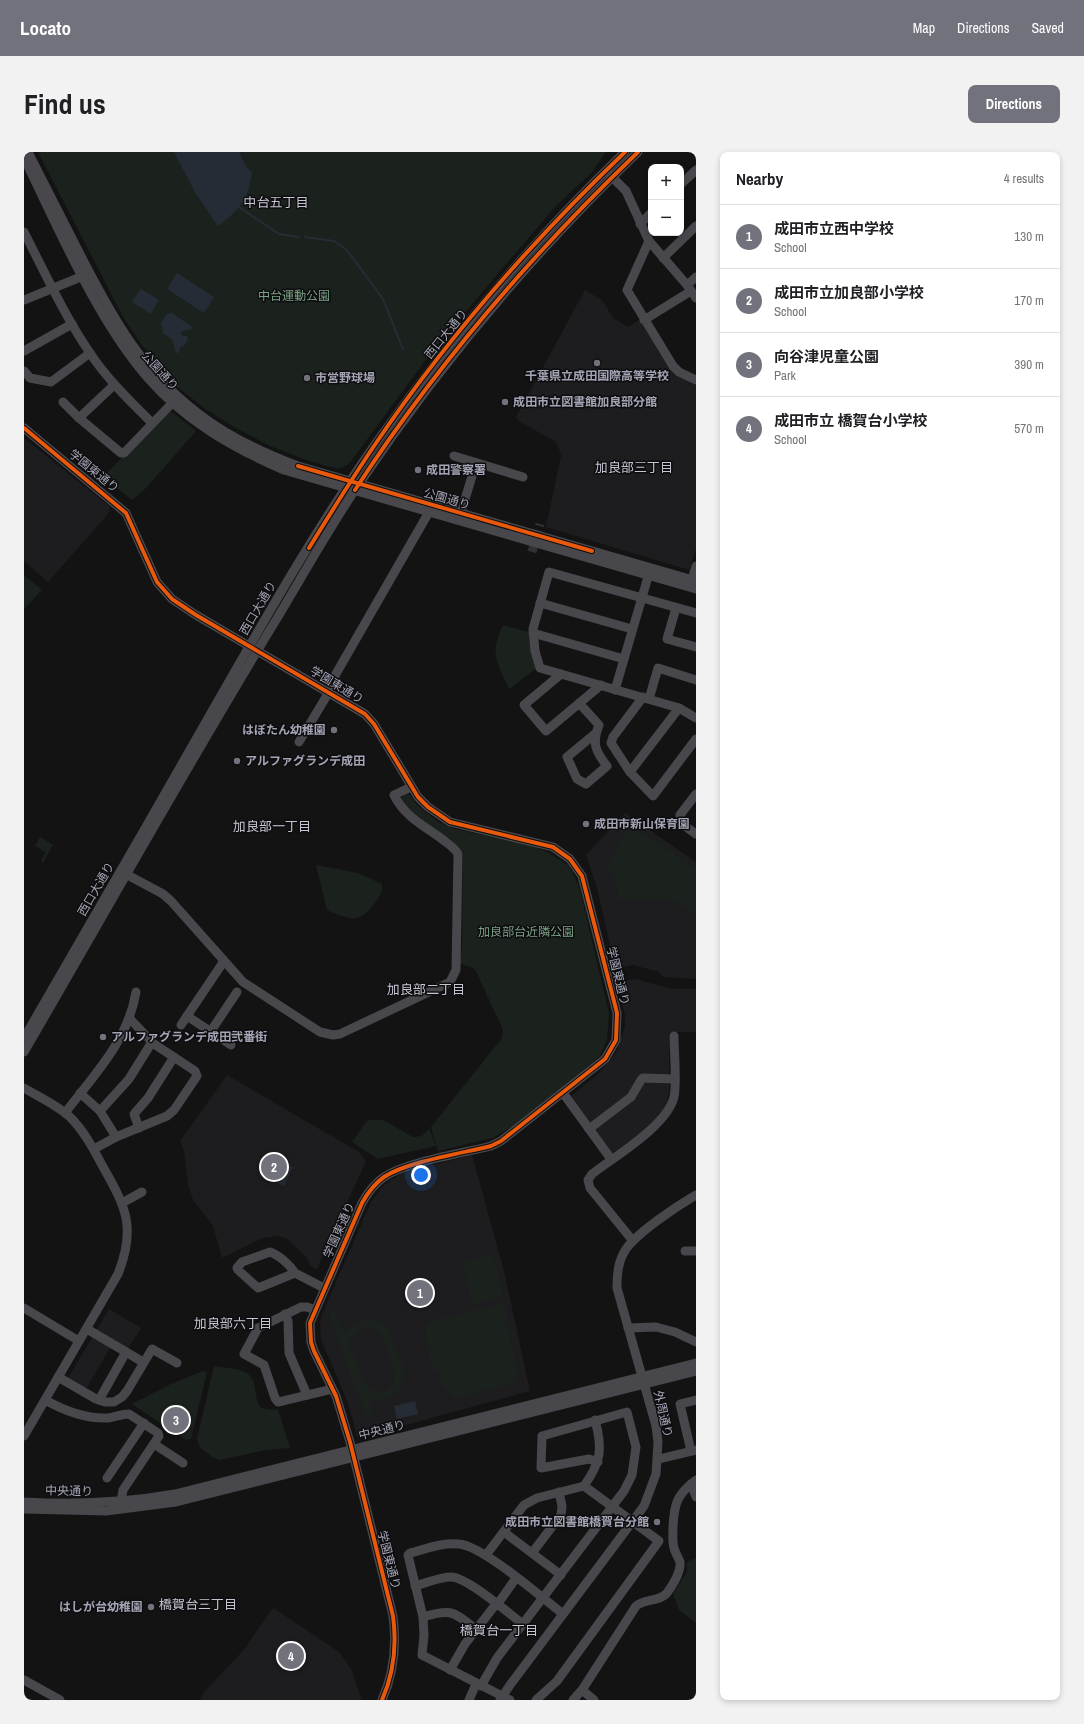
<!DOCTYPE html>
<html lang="en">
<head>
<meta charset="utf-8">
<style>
  :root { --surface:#fff; --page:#f2f2f2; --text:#202124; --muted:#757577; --line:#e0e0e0; --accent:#71727c }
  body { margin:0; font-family:"Archivo Narrow","Noto Sans JP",sans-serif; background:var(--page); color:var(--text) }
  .controls { position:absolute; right:12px; top:12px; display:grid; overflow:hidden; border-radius:8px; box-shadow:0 2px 6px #0003 }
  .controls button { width:36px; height:36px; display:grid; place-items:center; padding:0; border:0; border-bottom:1px solid var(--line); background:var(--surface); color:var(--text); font:20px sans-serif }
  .you { position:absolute; left:397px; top:1023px; width:14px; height:14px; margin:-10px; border:3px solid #fff; border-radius:50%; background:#1a73e8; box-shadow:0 0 0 6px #1a73e833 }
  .badge { display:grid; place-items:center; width:26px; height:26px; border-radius:50%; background:var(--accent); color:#fff; font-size:13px; font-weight:700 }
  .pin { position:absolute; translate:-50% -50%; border:2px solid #fff; box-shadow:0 1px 4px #0006 }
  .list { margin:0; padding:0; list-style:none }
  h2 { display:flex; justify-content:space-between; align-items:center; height:52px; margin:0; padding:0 16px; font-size:17px }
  h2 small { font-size:13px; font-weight:400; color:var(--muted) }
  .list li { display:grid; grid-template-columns:26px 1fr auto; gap:12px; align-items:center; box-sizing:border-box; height:64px; padding:0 16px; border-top:1px solid var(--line) }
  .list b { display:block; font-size:15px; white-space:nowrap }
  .list p { margin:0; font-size:13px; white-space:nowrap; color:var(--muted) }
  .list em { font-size:13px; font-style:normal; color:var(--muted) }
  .map { position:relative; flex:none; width:672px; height:1548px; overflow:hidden; border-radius:8px }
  header { display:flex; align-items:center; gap:24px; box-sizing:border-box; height:56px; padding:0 20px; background:var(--accent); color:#fff }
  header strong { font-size:19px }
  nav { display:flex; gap:22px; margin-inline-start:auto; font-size:14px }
  .intro { display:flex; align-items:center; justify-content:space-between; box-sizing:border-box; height:96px; padding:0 24px }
  h1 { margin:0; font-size:28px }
  .button { padding:10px 18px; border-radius:8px; background:var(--accent); color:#fff; font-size:14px; font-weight:700 }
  main { display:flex; gap:24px; padding:0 24px }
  aside { flex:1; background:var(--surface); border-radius:8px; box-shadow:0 2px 6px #0003 }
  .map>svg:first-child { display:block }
  .built { fill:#1d1d1f }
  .green { fill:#1b221d; fill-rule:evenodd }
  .water { fill:#262c35 }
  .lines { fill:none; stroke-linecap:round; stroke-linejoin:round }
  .stream { stroke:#262c35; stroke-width:2 }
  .minor-tunnel { stroke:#303033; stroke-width:9; stroke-dasharray:9 4.5; stroke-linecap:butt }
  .minor { stroke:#47474c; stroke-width:9 }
  .cycleway-casing { stroke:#0e0d0f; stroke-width:6 }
  .cycleway { stroke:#e8590c; stroke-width:4 }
  .poi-dot { fill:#71727c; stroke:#0e0d0f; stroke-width:1.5 }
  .labels { text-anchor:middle; stroke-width:3; stroke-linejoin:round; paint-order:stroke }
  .park-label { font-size:12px; fill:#79a183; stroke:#0e0d0f }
  .street-label { font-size:12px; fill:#a3a5b5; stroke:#0e0d0f }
  .poi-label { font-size:12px; font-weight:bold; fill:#a3a5b5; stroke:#0e0d0f; text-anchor:start }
  .neighbourhood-label { font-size:13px; fill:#c4c5d1; stroke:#0e0d0f }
</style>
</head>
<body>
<header>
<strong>Locato</strong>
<nav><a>Map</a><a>Directions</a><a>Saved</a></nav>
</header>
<div class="intro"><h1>Find us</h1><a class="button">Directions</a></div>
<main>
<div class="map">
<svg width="672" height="1548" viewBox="0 0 672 1548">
  <rect width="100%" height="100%" fill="#131313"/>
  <!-- built -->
  <g class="built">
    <polygon points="561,138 579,149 589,166 604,175 617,167 646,215 672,231 672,397 665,418 522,375 537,304 536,299 531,289 496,270 492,265"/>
    <polygon points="0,286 86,355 84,362 24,430 0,409"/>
    <polygon points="601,661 672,710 672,827 639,825 635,820 609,813 591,816 573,736 562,703"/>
    <polygon points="612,827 648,837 672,837 672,880 645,880 645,940 642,954 629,972 587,1002 545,946 574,922 592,901 601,875 601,863 592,830"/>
    <polygon points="203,923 335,1000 342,1009 293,1117 286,1114 284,1107 263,1087 254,1084 239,1086 198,1106 189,1074 169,1048 164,1033 160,999 156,989"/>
    <polygon points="448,1003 480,1119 506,1239 335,1286 333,1284 324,1251 297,1188 296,1169 298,1162 347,1050 355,1039 361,1032 378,1021"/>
    <polygon points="85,1157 117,1176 104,1197 90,1189 58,1244 40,1233"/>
    <polygon points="248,1457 251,1457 315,1500 327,1517 338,1548 176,1548 180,1540 219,1499"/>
  </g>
  <!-- green -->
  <g class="green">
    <polygon points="14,0 582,0 568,20 531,55 409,198 325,312 314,317 285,309 246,294 210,275 181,257 151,233 118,193 99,165"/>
    <polygon points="145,258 172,279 122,336 108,348 79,325"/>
    <polygon points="0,423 18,438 0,457"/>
    <path d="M479,473l25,7 9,36 -28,21c-12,-27 -20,-35 -6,-64z"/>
    <polygon points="384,641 393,653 414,670 431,677 512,695 525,701 545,714 555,734 585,861 583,888 576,904 505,964 469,986 414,999 407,975 478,886 479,878 451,817 435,811 438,799 439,700 384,660 375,647"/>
    <polygon points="608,676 611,676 672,717 672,764 647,746 598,748 595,746 591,728 585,719 585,714 586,709 604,678"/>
    <polygon points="16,685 29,693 19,711 17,709 22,700 11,694"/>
    <path d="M292,713l42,8 24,11c1,7 -3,14 -8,20 -15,21 -26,15 -47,6z"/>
    <polygon points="346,968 359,968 389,985 398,984 405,977 412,994 354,1007 328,990 342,970"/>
    <polygon points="468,1102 479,1145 449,1153 438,1112 439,1110"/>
    <polygon points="479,1151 494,1224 489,1231 430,1247 419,1233 414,1218 409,1219 401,1177 405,1170"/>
    <path d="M310,1160l10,23c11,-16 33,-23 45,-3 3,6 5,14 8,20 2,6 6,14 7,20 1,20 -19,33 -36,26l5,16 -7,2 -37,-101zM342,1175l12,3 5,5 12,36 -1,10 -4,7 -7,4h-5l-12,-5 -17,-42c1,-10 8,-15 17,-18z"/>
    <path d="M190,1214c10,2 26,2 34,8 15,13 -2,40 30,35l12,39 -25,2 -45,10 -7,-3 -13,-9 -3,-9z"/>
    <polygon points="179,1219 183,1220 167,1287 162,1288 108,1252 147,1232"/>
    <polygon points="672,1406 672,1471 655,1458 649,1442 663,1420 663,1410"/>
  </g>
  <!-- water -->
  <g class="water">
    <path d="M150,0h65l7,15 6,5c-4,29 -12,37 -34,54l-22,-32z"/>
    <polygon points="153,121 190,145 180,161 143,137"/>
    <polygon points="117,137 135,148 127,162 108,150"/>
    <polygon points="148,161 168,175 167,177 157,180 158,184 163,184 164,188 160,194 155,196 156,200 152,201 148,187 139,181 137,171 143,162"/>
    <polygon points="257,1009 269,1015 260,1034 248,1028"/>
    <polygon points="391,1249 394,1262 373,1267 370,1254"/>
  </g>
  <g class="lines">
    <!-- stream -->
    <g class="stream">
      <polyline points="215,55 255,82 275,85"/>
      <polyline points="281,85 310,89 323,98 359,147 379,197"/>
    </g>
    <!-- minor-tunnel -->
    <polyline class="minor-tunnel" points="508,400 516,372"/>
    <!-- minor -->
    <g class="minor">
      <path d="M4,0c18,35 36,71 54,106 32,62 60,113 117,156 30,23 64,39 99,52l398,115"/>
      <path d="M0,6c35,71 72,160 123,219 37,43 86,71 137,93l412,119"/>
      <polyline points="584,21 602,39 625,89 663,133 672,146"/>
      <polyline points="657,32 672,18"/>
      <polyline points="616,72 627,61"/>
      <path d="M0,80c21,41 40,83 66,121 17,26 40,48 62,70"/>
      <polyline points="625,89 603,138 649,214 655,220 672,228"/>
      <polyline points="639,106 672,74"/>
      <polyline points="663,133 672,125"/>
      <polyline points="0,148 59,124"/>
      <polyline points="620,168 667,139"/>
      <polyline points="0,199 48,172"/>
      <polyline points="0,219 6,226 27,230 66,201"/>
      <polyline points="39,250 55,266 97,301 100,301 153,246"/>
      <polyline points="55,266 90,233"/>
      <path d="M0,276l102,85 31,69 15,17 24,16 169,99 9,10 44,73 10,10 22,15 103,25 17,12 12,17 35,137 -1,27 -11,19 -104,82 -10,5c-28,7 -85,16 -107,31 -10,7 -17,17 -22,26l-52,120 1,19 3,9 22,45 14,46 43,174c4,30 1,57 -11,84"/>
      <polyline points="430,304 499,325"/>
      <polyline points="435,367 452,311"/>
      <polyline points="668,428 672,414"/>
      <polyline points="516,451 608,477"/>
      <polyline points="652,456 643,487 672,495"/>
      <polyline points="672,461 525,420 509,477 511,499 516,516 655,556 672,566"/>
      <polyline points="509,481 600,507"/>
      <polyline points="537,522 500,553 522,579 577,533"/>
      <polyline points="591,538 626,418"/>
      <polyline points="619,545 589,585 587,591 606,620 629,644 672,587"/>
      <polyline points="625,547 634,516 672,528"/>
      <path d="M555,551l20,22c-7,18 -4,26 8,41l-21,18 -9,-5 -10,-22 29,-24"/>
      <polyline points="275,590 302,545 309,527 405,360"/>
      <polyline points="606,620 655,556"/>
      <polyline points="672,642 656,663 657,671 672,682"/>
      <path d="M98,720l41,22 8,7 72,81 77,50 13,3 7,-1 110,-52 6,-12 2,-116c-3,-6 -10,-10 -16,-15 -18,-13 -38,-23 -48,-44l17,-8"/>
      <polyline points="163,864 207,893"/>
      <polyline points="157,873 200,809"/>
      <polyline points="187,879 213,840"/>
      <path d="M0,886c64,-110 128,-221 191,-332 51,-89 102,-179 161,-263 74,-104 157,-203 249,-291"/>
      <path d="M0,900c84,-144 165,-290 252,-432 27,-45 53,-92 83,-136 81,-120 175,-232 279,-332"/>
      <path d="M0,936c15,9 33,17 46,29 14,14 23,31 32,48 23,41 35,61 16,109l-94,162"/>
      <polyline points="56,941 76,959 92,985"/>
      <polyline points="539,941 587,1007"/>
      <polyline points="76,959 105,927 128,890"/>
      <path d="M41,961c29,-38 63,-72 71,-121"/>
      <polyline points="115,976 110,962 124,946 150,905"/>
      <polyline points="565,977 607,945 617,928 619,926 651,927"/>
      <polyline points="70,997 92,985 143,964 150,958 173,924 171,919 130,892 105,866"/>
      <polyline points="98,1051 118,1040"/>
      <path d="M609,1089l-43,-53 -2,-8 4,-6c23,-18 75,-48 82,-77 3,-13 0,-46 0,-61"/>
      <polyline points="661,1099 672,1099"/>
      <path d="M271,1121c-5,-8 -16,-18 -25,-21l-28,10 -5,6 1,2 20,18 37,-15 29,15"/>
      <polyline points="0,1156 55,1189"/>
      <polyline points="291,1158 283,1155 277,1155 234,1176 220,1202 240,1213 251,1246 254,1250 308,1237"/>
      <polyline points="261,1162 264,1169 265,1201 283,1243"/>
      <polyline points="604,1176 632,1175 651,1180 672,1190"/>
      <polyline points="63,1177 119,1210"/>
      <polyline points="34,1225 72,1247 81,1250 90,1250 98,1245 103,1239 128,1197 153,1211"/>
      <path d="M21,1248c18,10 42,19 63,18 7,-1 14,-4 21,-4l29,19 1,3 -36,54 -2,12"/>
      <polyline points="75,1248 102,1200"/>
      <polyline points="130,1292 159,1311"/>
      <polyline points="667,1299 656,1252 672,1248"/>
      <polyline points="635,1307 672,1298"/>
      <polyline points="83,1326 120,1271"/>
      <polyline points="667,1332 672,1345"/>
      <path d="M560,1334c17,-24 19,-37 11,-66"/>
      <path d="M0,1350c51,3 100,1 151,-8l521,-131"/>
      <polyline points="0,1357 82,1359 152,1350 672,1219"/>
      <polyline points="480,1380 537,1423"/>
      <polyline points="508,1401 537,1363 538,1354 535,1340"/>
      <polyline points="462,1403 500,1353 513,1346 560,1334 635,1389 533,1529 512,1548"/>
      <path d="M391,1434c12,-3 24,-9 36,-9 16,0 57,36 72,47"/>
      <polyline points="473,1453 492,1426"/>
      <path d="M399,1465c29,-9 30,-5 53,12"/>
      <polyline points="426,1518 441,1492 472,1452"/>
      <polyline points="0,1528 36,1548"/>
      <polyline points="457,1534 473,1506 600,1339 608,1323 612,1295 603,1260 518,1284 517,1316 565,1307 574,1310"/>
      <polyline points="558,1538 570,1548"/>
      <polyline points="445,1548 452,1532"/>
      <path d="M476,1548l10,-15 134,-179 12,-32 2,-32 -2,-16 -39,-138c0,-14 1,-27 9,-39 12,-17 51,-43 70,-54"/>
      <path d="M486,1548l-88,-45 2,-20 -1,-18 -15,-62 2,-2c16,-4 33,-11 49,-9 24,2 82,53 104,70"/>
      <path d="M549,1548l9,-10 54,-84c9,-8 24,-4 31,-13 5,-7 14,-21 13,-31 -1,-4 -5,-9 -6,-14 -2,-7 -1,-14 -1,-21 1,-23 4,-33 23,-47"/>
    </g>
    <!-- cycleway casing -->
    <g class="cycleway-casing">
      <g id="cycleway">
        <path d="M0,276l102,85 31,69 15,17 24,16 169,99 9,10 44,73 10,10 22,15 103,25 17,12 12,17 35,137 -1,27 -11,19 -104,82 -10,5c-28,7 -85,16 -107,31 -10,7 -17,17 -22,26l-52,120 1,19 3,9 22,45 14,46 43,174c4,30 1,57 -11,84"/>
        <polyline points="274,314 568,399"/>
        <path d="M331,338c79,-122 178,-237 283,-338"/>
        <path d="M285,396c21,-34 42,-68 65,-102 71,-105 159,-206 251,-294"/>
      </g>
    </g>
    <!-- cycleway -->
    <use href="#cycleway" class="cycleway"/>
  </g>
  <!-- markers -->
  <g class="poi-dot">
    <circle cx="573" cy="211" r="4"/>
    <circle cx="283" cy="226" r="4"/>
    <circle cx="481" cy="250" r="4"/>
    <circle cx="394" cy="318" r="4"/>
    <circle cx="310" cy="578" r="4"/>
    <circle cx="213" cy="609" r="4"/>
    <circle cx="562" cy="672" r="4"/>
    <circle cx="79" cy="885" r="4"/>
    <circle cx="633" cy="1370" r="4"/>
    <circle cx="127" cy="1455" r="4"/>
  </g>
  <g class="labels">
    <!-- park labels -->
    <g class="park-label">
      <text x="270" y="148">中台運動公園</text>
      <text x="502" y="784">加良部台近隣公園</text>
    </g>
    <!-- street labels -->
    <g class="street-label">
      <text transform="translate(422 182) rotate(-51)" y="4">西口大通り</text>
      <text transform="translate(136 219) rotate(48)" y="4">公園通り</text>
      <text transform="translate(70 319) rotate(39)" y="4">学園東通り</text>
      <text transform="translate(423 347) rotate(16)" y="4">公園通り</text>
      <text transform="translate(234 456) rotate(-60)" y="4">西口大通り</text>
      <text transform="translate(313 533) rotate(31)" y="4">学園東通り</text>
      <text transform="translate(72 737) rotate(-60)" y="4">西口大通り</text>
      <text transform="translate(594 824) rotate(76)" y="4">学園東通り</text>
      <text transform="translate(315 1078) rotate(-66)" y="4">学園東通り</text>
      <text transform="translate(639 1262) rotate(77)" y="4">外周通り</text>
      <text transform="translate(358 1278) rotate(-14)" y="4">中央通り</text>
      <text transform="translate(45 1339) rotate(1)" y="4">中央通り</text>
      <text transform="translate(365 1408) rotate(76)" y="4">学園東通り</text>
    </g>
    <!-- poi labels -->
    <g class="poi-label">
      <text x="573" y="228" text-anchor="middle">千葉県立成田国際高等学校</text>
      <text x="291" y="230">市営野球場</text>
      <text x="489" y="254">成田市立図書館加良部分館</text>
      <text x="402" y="322">成田警察署</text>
      <text x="302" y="582" text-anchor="end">はぼたん幼稚園</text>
      <text x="221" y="613">アルファグランデ成田</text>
      <text x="570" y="676">成田市新山保育園</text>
      <text x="87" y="889">アルファグランデ成田弐番街</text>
      <text x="625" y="1374" text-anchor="end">成田市立図書館橋賀台分館</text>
      <text x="119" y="1459" text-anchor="end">はしが台幼稚園</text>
    </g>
    <!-- neighbourhood labels -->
    <g class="neighbourhood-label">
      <text x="252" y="55">中台五丁目</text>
      <text x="610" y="320">加良部三丁目</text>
      <text x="248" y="679">加良部一丁目</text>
      <text x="402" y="842">加良部二丁目</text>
      <text x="209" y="1176">加良部六丁目</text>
      <text x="174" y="1457">橋賀台三丁目</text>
      <text x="475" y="1483">橋賀台一丁目</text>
    </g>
  </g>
</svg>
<div class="controls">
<button>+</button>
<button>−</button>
</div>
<div class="you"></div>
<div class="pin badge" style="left:396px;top:1141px">1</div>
<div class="pin badge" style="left:250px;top:1015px">2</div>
<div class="pin badge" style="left:152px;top:1268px">3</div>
<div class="pin badge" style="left:267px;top:1504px">4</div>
</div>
<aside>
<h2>Nearby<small>4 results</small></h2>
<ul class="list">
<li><span class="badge">1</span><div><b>成田市立西中学校</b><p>School</p></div><em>130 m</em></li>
<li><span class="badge">2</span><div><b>成田市立加良部小学校</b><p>School</p></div><em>170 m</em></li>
<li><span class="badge">3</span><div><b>向谷津児童公園</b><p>Park</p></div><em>390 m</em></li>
<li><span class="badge">4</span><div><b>成田市立 橋賀台小学校</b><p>School</p></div><em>570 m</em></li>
</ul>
</aside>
</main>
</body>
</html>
